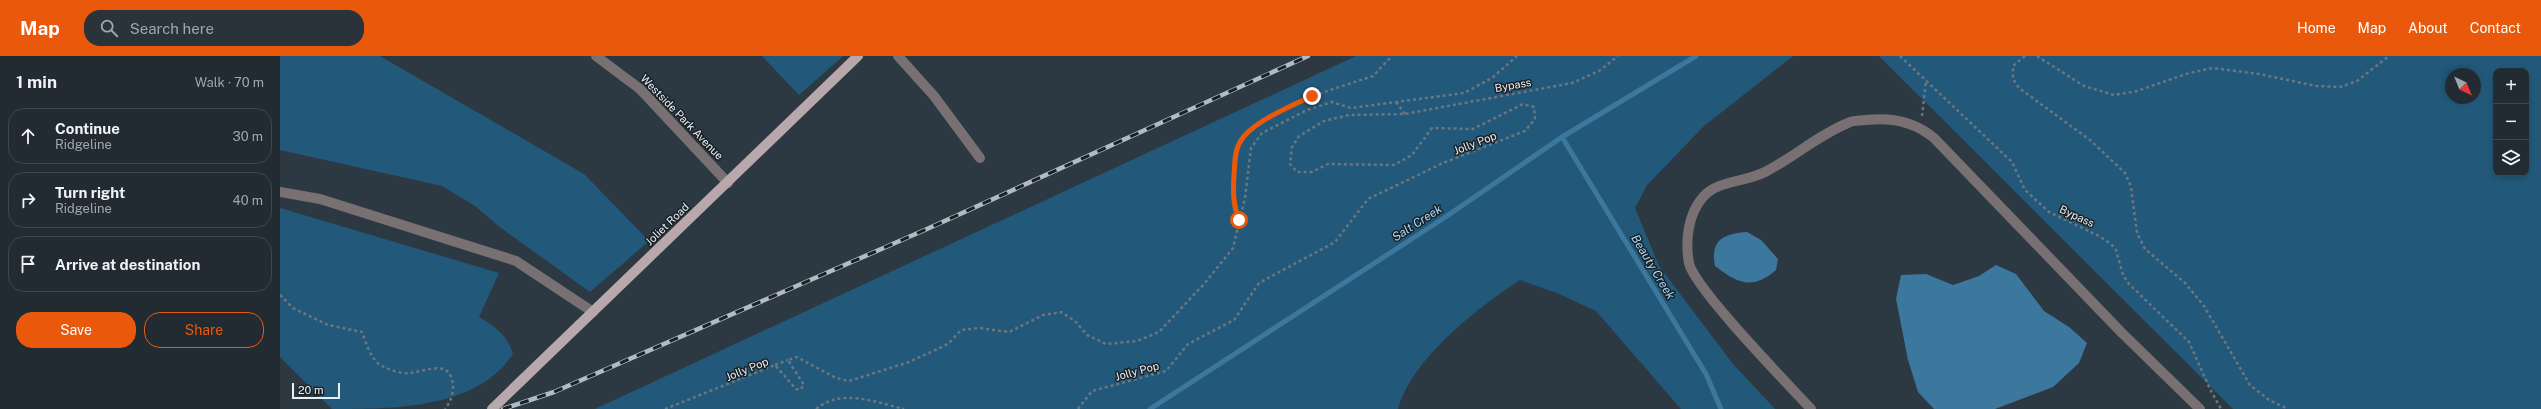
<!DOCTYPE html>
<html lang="en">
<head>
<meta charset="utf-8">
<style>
  :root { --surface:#222b32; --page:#2a333a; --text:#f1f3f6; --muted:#a2a7ac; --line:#3f474d; --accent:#ea580c }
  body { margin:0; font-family:"Public Sans",sans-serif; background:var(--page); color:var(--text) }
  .controls { position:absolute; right:12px; top:12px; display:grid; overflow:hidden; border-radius:8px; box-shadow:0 2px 6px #0003 }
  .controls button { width:36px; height:36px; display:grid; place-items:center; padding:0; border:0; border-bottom:1px solid var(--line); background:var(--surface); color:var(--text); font:20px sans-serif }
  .compass { position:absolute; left:2165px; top:12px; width:36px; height:36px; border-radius:50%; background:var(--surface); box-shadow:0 2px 6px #0003; rotate:137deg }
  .scale { position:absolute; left:12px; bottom:10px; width:48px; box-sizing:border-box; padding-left:4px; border:2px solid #e8eff5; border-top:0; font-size:11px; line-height:14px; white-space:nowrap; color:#e8eff5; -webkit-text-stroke:3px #1a2024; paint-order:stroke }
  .stop { position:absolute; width:12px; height:12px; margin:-9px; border:3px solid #ea580c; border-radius:50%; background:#fff }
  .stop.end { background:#ea580c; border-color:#fff; box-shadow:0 1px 4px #0008 }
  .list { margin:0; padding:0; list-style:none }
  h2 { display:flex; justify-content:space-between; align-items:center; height:52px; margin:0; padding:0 16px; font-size:17px }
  h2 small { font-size:13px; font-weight:400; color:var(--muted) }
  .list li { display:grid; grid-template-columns:26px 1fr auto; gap:12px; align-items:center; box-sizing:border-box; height:56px; margin:0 8px 8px; padding:0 8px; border:1px solid var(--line); border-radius:16px }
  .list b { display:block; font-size:15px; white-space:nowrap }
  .list p { margin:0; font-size:13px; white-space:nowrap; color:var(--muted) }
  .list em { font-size:13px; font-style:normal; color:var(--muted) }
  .actions { display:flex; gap:8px; padding:12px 16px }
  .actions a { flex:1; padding:9px 0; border:1px solid var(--accent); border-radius:16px; text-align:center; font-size:14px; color:var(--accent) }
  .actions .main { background:var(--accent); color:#fff }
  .icon { flex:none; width:22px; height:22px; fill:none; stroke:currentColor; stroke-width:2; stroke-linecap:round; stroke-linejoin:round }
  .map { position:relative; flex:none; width:2261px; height:353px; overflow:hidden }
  header { display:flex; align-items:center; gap:24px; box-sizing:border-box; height:56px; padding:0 20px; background:var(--accent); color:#fff }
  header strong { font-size:19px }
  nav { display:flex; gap:22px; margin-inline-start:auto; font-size:14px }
  .search { width:280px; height:36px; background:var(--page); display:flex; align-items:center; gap:10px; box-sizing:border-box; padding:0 14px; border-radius:16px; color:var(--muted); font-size:15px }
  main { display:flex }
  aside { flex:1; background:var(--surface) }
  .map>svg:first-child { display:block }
  .green { fill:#22597a; fill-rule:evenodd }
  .water { fill:#3c779d }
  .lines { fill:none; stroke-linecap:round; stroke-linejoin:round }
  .stream { stroke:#3c779d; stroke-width:5 }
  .path { stroke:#6c767e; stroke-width:2.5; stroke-dasharray:3 3; stroke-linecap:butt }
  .minor { stroke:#787072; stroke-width:10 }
  .major { stroke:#b8a8ab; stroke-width:10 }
  .rail-casing { stroke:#b3bbc2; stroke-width:4.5 }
  .rail { stroke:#1a2024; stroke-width:3; stroke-dasharray:9; stroke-linecap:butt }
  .route { stroke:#ea580c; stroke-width:5 }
  .labels { text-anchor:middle; stroke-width:3; stroke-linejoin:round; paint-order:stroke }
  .street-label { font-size:11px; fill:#e8eff5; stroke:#1a2024 }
  .water-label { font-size:12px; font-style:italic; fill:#a9dafc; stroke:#1a2024 }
</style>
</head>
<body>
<header>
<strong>Map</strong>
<div class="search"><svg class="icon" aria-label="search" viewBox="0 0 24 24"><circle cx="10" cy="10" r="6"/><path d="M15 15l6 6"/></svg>Search here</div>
<nav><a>Home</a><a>Map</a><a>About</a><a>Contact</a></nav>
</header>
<main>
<aside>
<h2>1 min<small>Walk · 70 m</small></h2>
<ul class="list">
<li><svg class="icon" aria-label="ahead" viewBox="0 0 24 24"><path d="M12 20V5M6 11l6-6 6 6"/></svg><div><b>Continue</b><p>Ridgeline</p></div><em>30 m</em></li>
<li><svg class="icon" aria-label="right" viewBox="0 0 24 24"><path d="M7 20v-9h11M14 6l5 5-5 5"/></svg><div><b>Turn right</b><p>Ridgeline</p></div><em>40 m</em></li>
<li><svg class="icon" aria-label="arrive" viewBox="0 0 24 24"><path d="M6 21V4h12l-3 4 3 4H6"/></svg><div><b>Arrive at destination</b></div></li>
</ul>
<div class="actions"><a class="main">Save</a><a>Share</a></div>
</aside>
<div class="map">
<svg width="2261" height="353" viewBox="0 0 2261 353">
  <rect width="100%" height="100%" fill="#2d3942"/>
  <!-- green -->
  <g class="green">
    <polygon points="0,0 100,0 304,118 369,185 310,236 221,172 195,150 162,130 0,94"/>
    <polygon points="482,0 563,0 519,39"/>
    <path d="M1076,0h437l-89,70 -57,59 -12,23 24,58 74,98 42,45h-94l-85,-98 -39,-18 -37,-13c-42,27 -109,80 -122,129h-803z"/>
    <path d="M1599,0h662v353h-308zM2216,15h30v102h-30zM2171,18h24v24h-24z"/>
    <path d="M0,152l219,65 -20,44c17,10 28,18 34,37 -36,55 -118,55 -181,55l-52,-52z"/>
  </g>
  <!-- water -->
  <g class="water">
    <path d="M1467,176l14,8 17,19 -2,11c-23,20 -38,14 -61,-4 -5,-26 8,-32 32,-34z"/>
    <polygon points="1716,209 1736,218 1764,255 1789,271 1807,287 1799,307 1773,331 1715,353 1654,353 1638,336 1628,304 1616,243 1621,219 1646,218 1673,229 1699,220"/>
  </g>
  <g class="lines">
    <!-- stream -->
    <g class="stream">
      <polyline points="1282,81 1426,318 1441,353"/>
      <polyline points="870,353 1167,160 1282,81 1416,0"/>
    </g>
    <!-- path -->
    <g class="path">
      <polyline points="1620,0 1732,106 1745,134 1769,156 1819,180 1831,188 1836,194 1843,219 1849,228 1909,286 1930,333 1941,353"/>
      <polyline points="1745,0 1733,10 1733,23 1739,32 1810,84 1845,117 1851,131 1857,177 1865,193 1905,227 1924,250 1970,329 1989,344 2008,353"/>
      <polyline points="1757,0 1804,30 1834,39 1857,35 1909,17 1933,12 1979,18 2036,30 2060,31 2077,25 2109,0"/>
      <polyline points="1116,46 1125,58"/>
      <polyline points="1642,60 1646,25"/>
      <polyline points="959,164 954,150 953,128 956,96 960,85 983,64 1005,53 1032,40 1093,20 1112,0"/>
      <path d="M0,239l13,13 35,17 34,7c4,10 9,29 20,34 7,4 20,8 27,7 17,-1 42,-16 44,13 0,9 -3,17 -8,23"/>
      <polyline points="495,309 508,304"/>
      <polyline points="385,353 495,309 516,333 520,334 524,329 508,304 517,301 556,322 569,325 629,306 668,288 681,274 700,272 729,276 763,259 781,256 795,265 807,279 826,288 857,285 879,276 924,228 953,192 965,142 971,92 982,77 1027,54 1052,46 1071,52 1184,37 1212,22 1237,0"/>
      <path d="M536,353c25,-21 59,-7 88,0"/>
      <polyline points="798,353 812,335 886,315 908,288 954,264 979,227 1055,186 1088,143 1163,107 1245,75 1255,63 1254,51 1243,48 1193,73 1152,72 1132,99 1114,109 1048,108 1032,116 1017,116 1010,108 1012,91 1019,80 1044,65 1069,59 1125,58 1292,27 1319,15 1338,0"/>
    </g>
    <!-- minor -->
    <g class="minor">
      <polyline points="316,0 360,33 448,127"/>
      <polyline points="618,0 654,40 700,102"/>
      <polyline points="0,136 40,143 236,205 313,256"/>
      <path d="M1531,353c-22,-24 -117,-121 -122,-146 -4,-22 -1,-49 14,-66 15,-17 43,-15 62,-25 28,-14 53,-37 83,-49 5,-3 12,-2 18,-3 25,-3 48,1 68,18l188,195 78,76"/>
    </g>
    <!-- major -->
    <polyline class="major" points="212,353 578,0"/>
    <!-- rail casing -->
    <g class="rail-casing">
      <polyline id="rail" points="223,353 274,336 647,173 1028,0"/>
    </g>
    <!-- rail -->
    <use href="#rail" class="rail"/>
  </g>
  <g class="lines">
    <!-- route -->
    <path class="route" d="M959,164c-6,-15 -6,-28 -5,-45 1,-11 0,-23 6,-33 11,-20 52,-36 72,-46"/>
  </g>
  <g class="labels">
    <!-- street labels -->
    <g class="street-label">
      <text transform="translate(1233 29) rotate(-10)" y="4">Bypass</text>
      <text transform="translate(402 61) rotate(46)" y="4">Westside Park Avenue</text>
      <text transform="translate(1195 87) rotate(-21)" y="4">Jolly Pop</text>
      <text transform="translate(1797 160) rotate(25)" y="4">Bypass</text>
      <text transform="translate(387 168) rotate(-44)" y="4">Joliet Road</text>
      <text transform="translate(467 313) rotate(-22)" y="4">Jolly Pop</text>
      <text transform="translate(857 315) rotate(-15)" y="4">Jolly Pop</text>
    </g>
    <!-- water labels -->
    <g class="water-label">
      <text transform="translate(1137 167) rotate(-33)" y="4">Salt Creek</text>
      <text transform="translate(1373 211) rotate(59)" y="4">Beauty Creek</text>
    </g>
  </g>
</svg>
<div class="controls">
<button>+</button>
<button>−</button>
<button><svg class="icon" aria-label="layers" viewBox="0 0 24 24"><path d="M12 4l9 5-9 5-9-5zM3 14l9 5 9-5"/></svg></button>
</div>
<svg class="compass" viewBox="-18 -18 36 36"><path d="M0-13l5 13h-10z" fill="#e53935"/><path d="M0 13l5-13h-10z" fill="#a2a7ac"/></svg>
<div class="scale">20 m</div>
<div class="stop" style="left:959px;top:164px"></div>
<div class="stop end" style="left:1032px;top:40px"></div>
</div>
</main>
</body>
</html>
